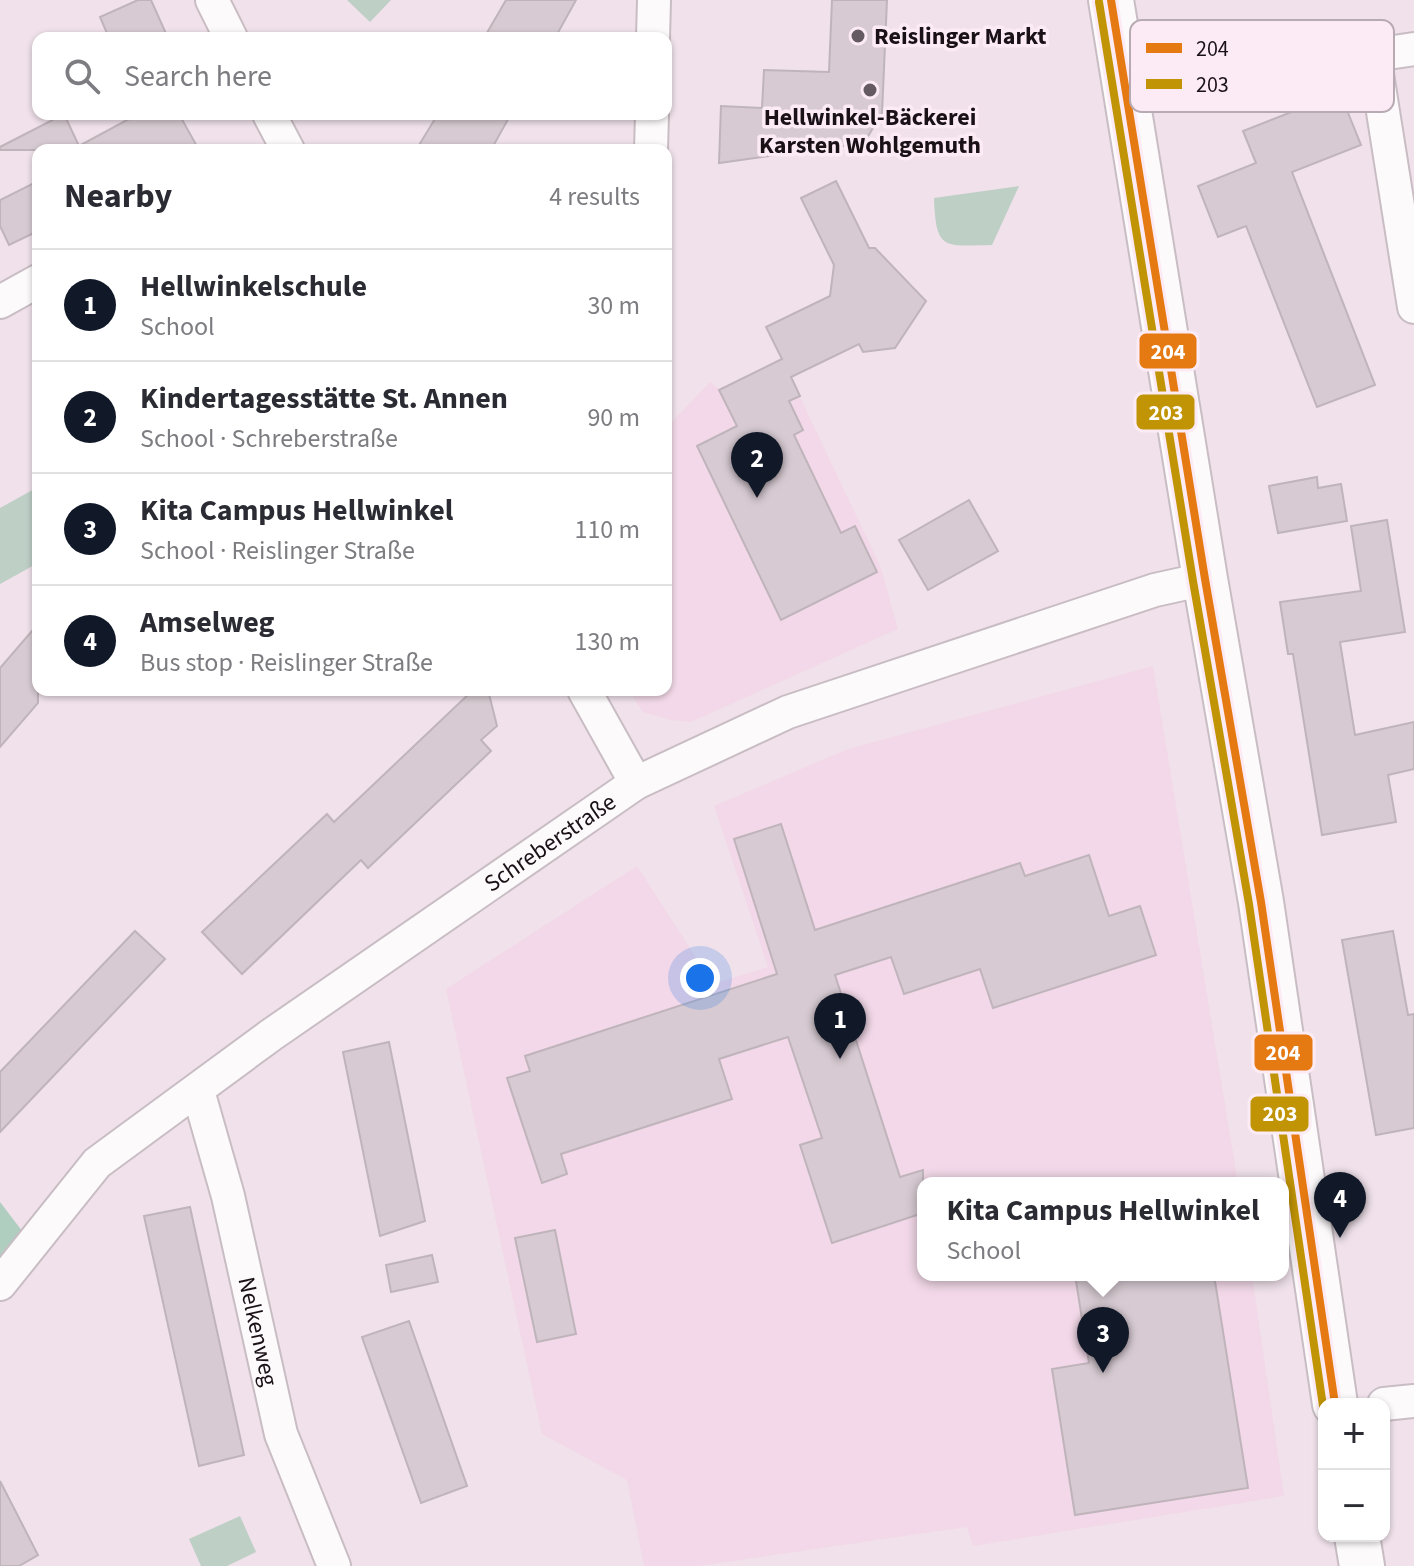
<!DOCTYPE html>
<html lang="en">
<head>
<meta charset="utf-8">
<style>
  :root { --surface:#fff; --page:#f7f7f7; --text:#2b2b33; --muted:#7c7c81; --line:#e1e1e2; --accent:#111827 }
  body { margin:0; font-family:"Source Sans 3",sans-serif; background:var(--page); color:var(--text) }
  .controls { position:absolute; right:24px; bottom:24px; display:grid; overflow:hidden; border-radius:16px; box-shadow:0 2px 6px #0004 }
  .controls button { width:72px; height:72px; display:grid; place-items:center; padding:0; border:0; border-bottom:2px solid var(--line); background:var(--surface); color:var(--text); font:40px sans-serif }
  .you { position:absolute; left:700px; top:978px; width:28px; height:28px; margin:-20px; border:6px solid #fff; border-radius:50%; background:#1a73e8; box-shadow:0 0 0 12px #1a73e833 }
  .badge { display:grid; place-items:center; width:52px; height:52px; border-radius:50%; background:var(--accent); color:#fff; font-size:26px; font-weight:700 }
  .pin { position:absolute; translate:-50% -66px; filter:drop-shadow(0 2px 4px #0008) }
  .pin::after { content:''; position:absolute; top:42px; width:28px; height:24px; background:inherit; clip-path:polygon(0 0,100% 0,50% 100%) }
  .popup { position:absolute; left:917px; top:1177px; width:372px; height:104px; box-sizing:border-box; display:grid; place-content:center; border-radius:16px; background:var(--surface); filter:drop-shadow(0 2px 6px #0005); font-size:26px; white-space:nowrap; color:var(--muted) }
  .popup b { font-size:30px; color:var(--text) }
  .popup::after { content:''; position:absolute; left:50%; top:100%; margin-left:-16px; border:16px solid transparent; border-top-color:var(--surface) }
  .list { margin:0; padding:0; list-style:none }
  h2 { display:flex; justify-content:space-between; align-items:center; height:104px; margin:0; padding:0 32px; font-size:34px }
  h2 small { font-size:26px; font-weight:400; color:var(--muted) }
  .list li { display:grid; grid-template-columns:52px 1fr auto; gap:24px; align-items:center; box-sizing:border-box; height:112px; padding:0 32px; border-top:2px solid var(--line) }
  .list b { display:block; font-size:30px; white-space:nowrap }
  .list p { margin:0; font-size:26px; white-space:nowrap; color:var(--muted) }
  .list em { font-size:26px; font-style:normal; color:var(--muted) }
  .icon { flex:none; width:44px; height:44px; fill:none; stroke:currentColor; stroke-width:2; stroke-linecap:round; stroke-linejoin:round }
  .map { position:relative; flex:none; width:1414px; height:1566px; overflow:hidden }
  .search { position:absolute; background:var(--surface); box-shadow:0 2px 6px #0004; left:32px; top:32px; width:640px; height:88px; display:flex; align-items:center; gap:20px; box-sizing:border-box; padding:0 28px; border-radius:16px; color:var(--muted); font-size:30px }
  .panel { position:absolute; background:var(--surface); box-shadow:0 2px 6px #0004; left:32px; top:144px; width:640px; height:552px; border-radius:16px }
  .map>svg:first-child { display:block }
  .built { fill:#f2d8e8 }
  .green { fill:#becfc6 }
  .forest { fill:#afcebf }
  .building { fill:#d7cad2; stroke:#c0b4bb; stroke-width:2 }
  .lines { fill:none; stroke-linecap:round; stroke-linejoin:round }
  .street-casing { stroke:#c9bdc4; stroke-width:36 }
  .secondary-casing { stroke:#c9bdc4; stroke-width:48 }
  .street { stroke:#fdfafc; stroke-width:32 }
  .secondary { stroke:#fdfafc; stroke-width:44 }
  .bus-1-casing { stroke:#fcebf5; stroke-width:14 }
  .bus-2-casing { stroke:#fcebf5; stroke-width:14 }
  .bus-1 { stroke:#e57912; stroke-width:8 }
  .bus-2 { stroke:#c19405; stroke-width:8 }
  .poi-dot { fill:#655a61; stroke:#fcebf5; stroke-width:3 }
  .labels { text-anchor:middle; stroke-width:7; stroke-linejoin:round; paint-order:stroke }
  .poi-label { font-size:24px; font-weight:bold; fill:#1a1117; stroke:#fcebf5; text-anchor:start }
  .street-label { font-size:24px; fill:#1a1117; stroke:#fcebf5 }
  .key { fill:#fcebf5; stroke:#b8aab2; stroke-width:2 }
  .key-label { font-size:22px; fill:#1a1117 }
  .line-badge { stroke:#fcebf5; stroke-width:3 }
  .badge-label { font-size:22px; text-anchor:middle; font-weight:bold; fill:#fff }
</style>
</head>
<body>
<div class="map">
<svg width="1414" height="1566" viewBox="0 0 1414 1566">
  <rect width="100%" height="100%" fill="#f0e1ea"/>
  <!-- built -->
  <g class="built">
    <polygon points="782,359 881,568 898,629 691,722 671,720 643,712 628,690 666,690 666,428 710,382 719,389"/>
    <polygon points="1153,666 1238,1183 923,1183 923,1275 1252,1275 1284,1496 973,1546 967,1527 699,1566 644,1566 627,1480 542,1434 446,989 637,866 713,984 768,967 714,806 848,749"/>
  </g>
  <!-- green -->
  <g class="green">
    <polygon points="347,0 391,0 370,22"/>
    <path d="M1019,186l-27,59c-49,1 -56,6 -58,-47z"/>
    <polygon points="38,487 38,563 0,584 0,508"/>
    <polygon points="240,1516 256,1552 227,1566 201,1566 189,1539"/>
  </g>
  <!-- forest -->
  <polygon class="forest" points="0,1202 32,1244 0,1284"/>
  <!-- building -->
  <g class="building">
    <polygon points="138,0 151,0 168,38 109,38 100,17"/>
    <polygon points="506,0 576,0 555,38 484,38"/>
    <polygon points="832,0 887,0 882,113 867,138 850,145 719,163 721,106 762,108 764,70 829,72"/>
    <polygon points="1340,93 1361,145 1292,172 1375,385 1317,407 1246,226 1218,237 1198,186 1256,163 1243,131"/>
    <polygon points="64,114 79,146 138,114 179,114 199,150 0,150 0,147"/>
    <polygon points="438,114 511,114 491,150 416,150"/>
    <polygon points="38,181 38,231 9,245 0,226 0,200"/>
    <polygon points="836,181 869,248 875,248 926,301 895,348 863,352 859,344 791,377 800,396 789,401 803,430 794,435 841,533 855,526 877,572 781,620 697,446 737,426 719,390 782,359 766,327 830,296 834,265 801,198"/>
    <polygon points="1317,477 1318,488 1341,484 1347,521 1278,533 1269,486"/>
    <polygon points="969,500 998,551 928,590 899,540"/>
    <polygon points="1387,520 1405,632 1340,642 1355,735 1414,722 1414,769 1388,775 1396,822 1322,835 1293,654 1288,654 1280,602 1361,591 1351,526"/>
    <polygon points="38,624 38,703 0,747 0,668"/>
    <polygon points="473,690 488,690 497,726 481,740 491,751 368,868 361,860 242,974 202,932 327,814 334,822"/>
    <polygon points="781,824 815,930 1020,863 1025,876 1089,855 1109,916 1140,906 1156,955 993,1008 980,969 904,994 891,957 835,975 900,1177 923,1170 923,1213 832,1243 800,1145 822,1138 788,1037 719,1059 732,1099 561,1154 567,1174 542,1183 507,1078 530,1071 525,1056 777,974 734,839"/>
    <polygon points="135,931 165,959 0,1132 0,1072"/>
    <polygon points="1393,931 1408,1015 1414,1014 1414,1128 1376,1135 1342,940"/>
    <polygon points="389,1042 425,1221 380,1236 343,1052"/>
    <polygon points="190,1207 244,1455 199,1466 144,1216"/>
    <polygon points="555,1230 576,1334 537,1342 515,1238"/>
    <polygon points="432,1255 438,1282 391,1292 386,1265"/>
    <polygon points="1075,1275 1214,1275 1248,1488 1075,1515 1052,1369 1089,1363"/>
    <polygon points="409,1321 467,1486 421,1503 362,1337"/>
    <polygon points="0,1481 38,1555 19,1566 0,1566"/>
  </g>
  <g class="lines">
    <!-- street casing -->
    <g class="street-casing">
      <g id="street">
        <polyline points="212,0 231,38"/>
        <polyline points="653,38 654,0"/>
        <polyline points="1374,55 1414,307"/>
        <polyline points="1122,76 1158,71 1374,55 1414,49"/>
        <polyline points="269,114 288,150"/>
        <polyline points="651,150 652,114"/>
        <polyline points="0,302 38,281"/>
        <polyline points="584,690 636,783"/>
        <path id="s1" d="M198,1091l30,105 53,238 53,132"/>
        <path id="s2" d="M0,1284l97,-121 174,-128 365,-252 152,-71 367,-122 50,-11"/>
        <polyline points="1384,1404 1414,1401"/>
      </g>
    </g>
    <!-- secondary casing -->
    <g class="secondary-casing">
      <g id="secondary">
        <polyline points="1111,0 1205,579 1261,902 1335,1404"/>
        <polyline points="1357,1536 1362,1566"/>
      </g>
    </g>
    <!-- street -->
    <use href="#street" class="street"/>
    <!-- secondary -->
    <use href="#secondary" class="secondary"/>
    <!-- bus-1 casing -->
    <g class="bus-1-casing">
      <polyline id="bus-1" points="1111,0 1205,579 1261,902 1335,1404"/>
    </g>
    <!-- bus-2 casing -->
    <g class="bus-2-casing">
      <polyline id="bus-2" points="1099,2 1193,581 1249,904 1323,1406"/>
    </g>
    <!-- bus-1 -->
    <use href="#bus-1" class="bus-1"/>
    <!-- bus-2 -->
    <use href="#bus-2" class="bus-2"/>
  </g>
  <!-- markers -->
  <g class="poi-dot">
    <circle cx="858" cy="36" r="8"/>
    <circle cx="870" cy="90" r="8"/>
  </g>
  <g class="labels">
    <!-- poi labels -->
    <g class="poi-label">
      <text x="874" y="44">Reislinger Markt</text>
      <text x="870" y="125" text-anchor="middle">Hellwinkel-Bäckerei<tspan x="870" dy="28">Karsten Wohlgemuth</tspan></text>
    </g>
    <!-- street labels -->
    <g class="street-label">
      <text dy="8" stroke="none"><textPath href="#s2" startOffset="710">Schreberstraße</textPath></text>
      <text dy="8" stroke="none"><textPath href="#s1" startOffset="248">Nelkenweg</textPath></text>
    </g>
  </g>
  <!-- legend -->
  <rect x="1130" y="20" width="264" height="92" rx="12" class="key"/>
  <rect x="1146" y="43" width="36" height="10" fill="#e57912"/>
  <rect x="1146" y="79" width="36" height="10" fill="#c19405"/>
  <g class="key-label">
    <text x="1196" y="56">204</text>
    <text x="1196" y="92">203</text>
  </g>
  <g class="line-badge">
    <rect x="1138" y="332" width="60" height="38" rx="8" fill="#e57912"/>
    <rect x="1135" y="393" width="61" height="38" rx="8" fill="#c19405"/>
    <rect x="1253" y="1033" width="61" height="39" rx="8" fill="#e57912"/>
    <rect x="1249" y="1095" width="61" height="38" rx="8" fill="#c19405"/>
  </g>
  <g class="badge-label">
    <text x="1168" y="359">204</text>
    <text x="1166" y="420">203</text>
    <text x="1283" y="1060">204</text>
    <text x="1280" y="1121">203</text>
  </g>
</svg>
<div class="controls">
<button>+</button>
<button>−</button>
</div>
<div class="you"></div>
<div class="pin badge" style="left:840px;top:1059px">1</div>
<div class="pin badge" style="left:757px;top:498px">2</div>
<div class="pin badge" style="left:1103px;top:1373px">3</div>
<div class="popup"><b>Kita Campus Hellwinkel</b>School</div>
<div class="pin badge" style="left:1340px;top:1238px">4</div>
<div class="search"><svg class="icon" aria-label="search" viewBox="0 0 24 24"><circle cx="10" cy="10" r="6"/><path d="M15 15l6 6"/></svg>Search here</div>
<section class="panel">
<h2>Nearby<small>4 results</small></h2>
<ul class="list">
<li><span class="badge">1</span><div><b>Hellwinkelschule</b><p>School</p></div><em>30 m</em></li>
<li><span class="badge">2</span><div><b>Kindertagesstätte St. Annen</b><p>School · Schreberstraße</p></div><em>90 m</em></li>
<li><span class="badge">3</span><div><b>Kita Campus Hellwinkel</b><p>School · Reislinger Straße</p></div><em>110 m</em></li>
<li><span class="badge">4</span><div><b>Amselweg</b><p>Bus stop · Reislinger Straße</p></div><em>130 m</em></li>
</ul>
</section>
</div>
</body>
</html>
